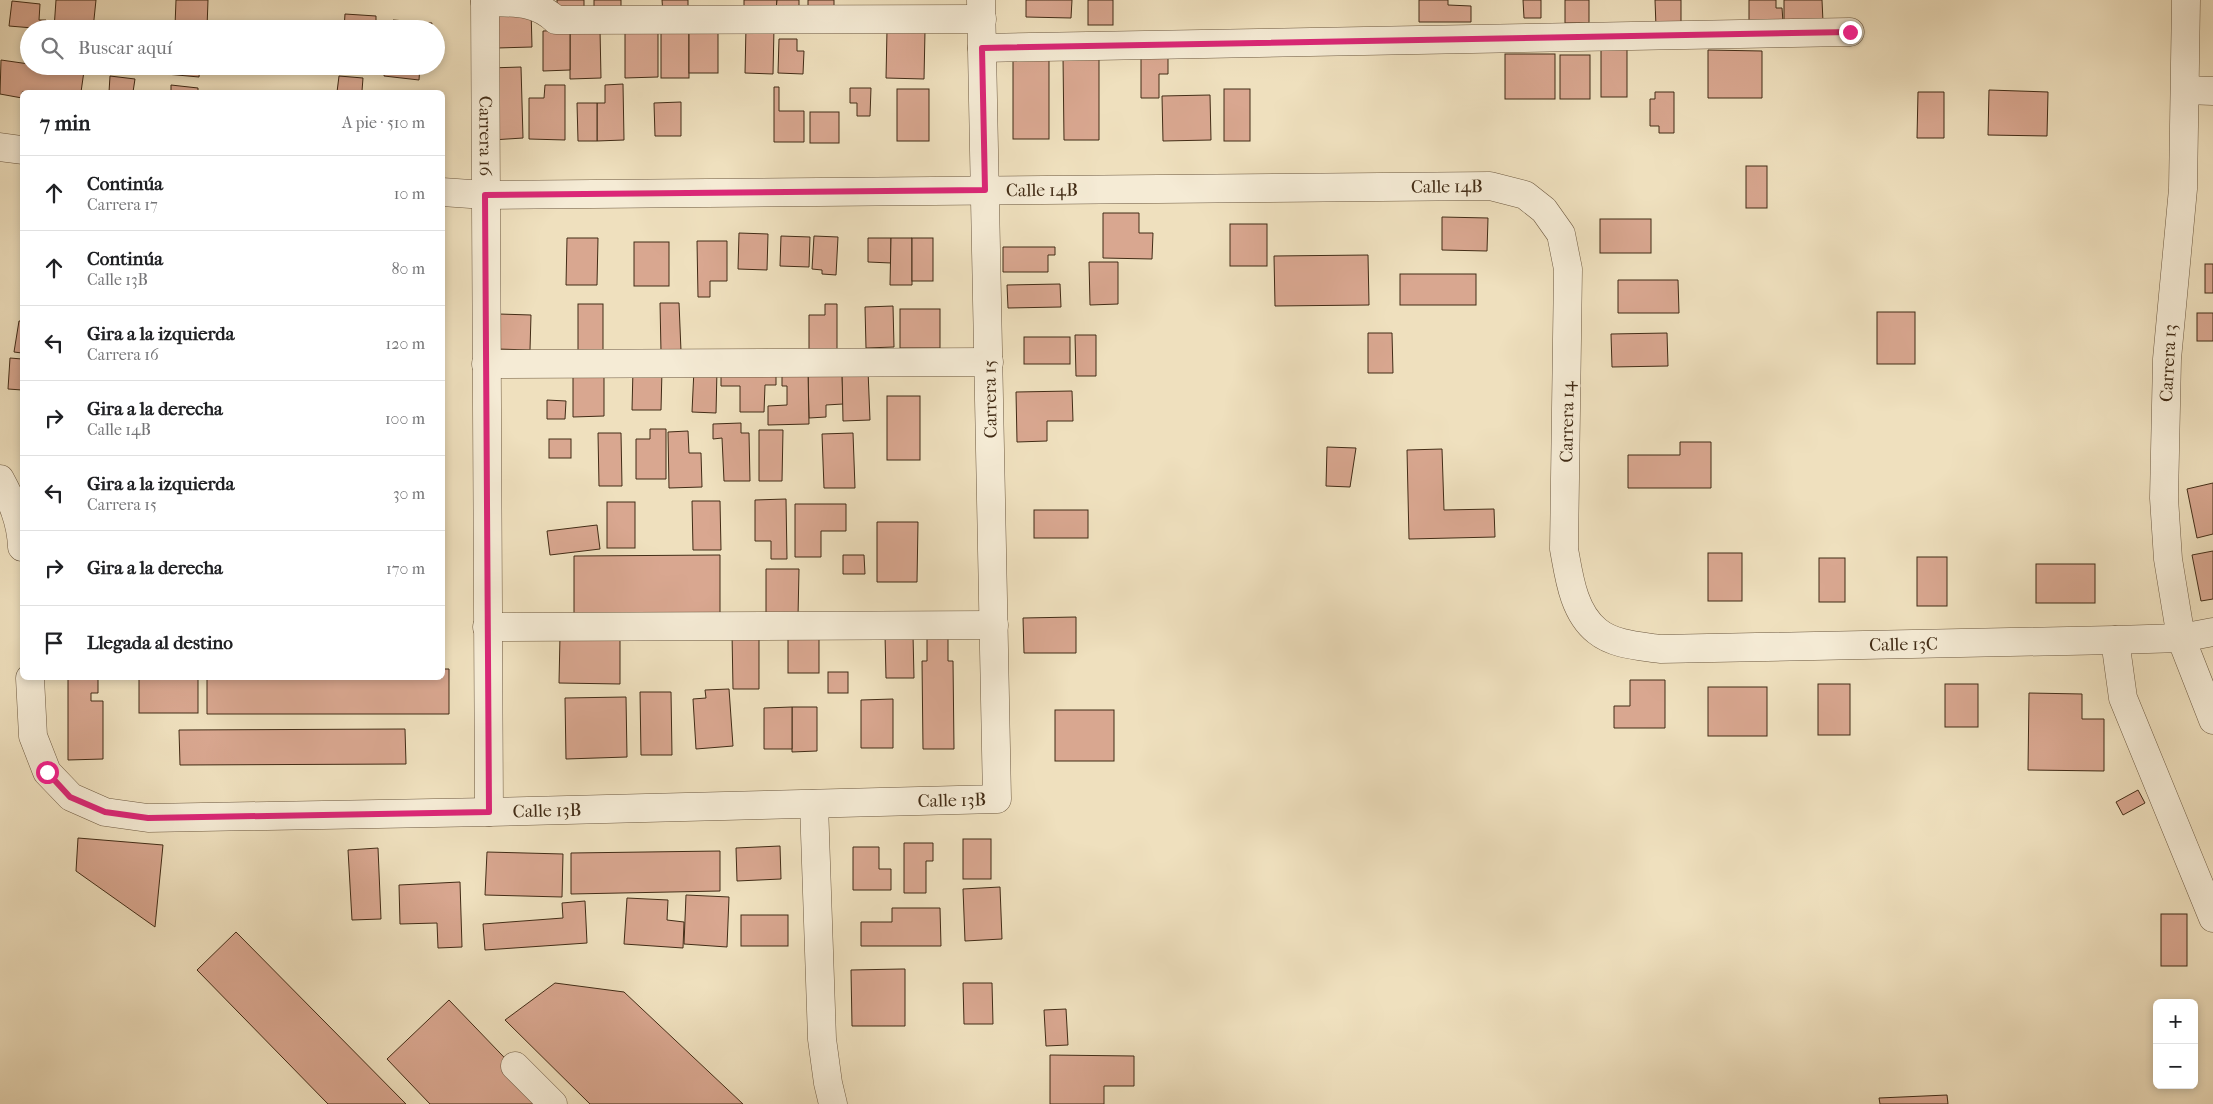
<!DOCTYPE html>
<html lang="es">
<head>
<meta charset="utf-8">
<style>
  :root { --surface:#fff; --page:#f6f6f6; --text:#202124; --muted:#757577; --line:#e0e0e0 }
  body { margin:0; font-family:"IM FELL French Canon",serif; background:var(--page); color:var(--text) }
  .controls { position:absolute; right:15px; bottom:15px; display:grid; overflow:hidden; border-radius:8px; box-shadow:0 2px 8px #0003 }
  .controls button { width:45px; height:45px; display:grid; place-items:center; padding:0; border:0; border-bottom:1px solid var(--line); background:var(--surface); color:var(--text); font:25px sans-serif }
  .stop { position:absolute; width:15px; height:15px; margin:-11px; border:4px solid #db2777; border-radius:50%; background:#fff }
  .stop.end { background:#db2777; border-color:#fff; box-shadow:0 1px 5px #0008 }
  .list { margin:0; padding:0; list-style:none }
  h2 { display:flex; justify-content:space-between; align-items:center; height:65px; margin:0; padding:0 20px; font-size:21px }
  h2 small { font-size:16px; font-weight:400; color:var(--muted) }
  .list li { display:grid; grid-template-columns:32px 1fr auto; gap:15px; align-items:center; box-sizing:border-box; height:75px; padding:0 20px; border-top:1px solid var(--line) }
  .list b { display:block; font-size:19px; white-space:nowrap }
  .list p { margin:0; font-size:16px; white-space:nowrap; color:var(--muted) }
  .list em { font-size:16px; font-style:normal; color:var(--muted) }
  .icon { flex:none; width:28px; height:28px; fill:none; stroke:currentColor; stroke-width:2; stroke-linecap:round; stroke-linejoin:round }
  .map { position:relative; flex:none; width:2213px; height:1104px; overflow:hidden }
  .search { position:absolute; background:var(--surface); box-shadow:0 2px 8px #0003; left:20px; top:20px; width:425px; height:55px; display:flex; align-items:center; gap:12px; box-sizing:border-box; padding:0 18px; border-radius:28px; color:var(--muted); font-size:19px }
  .panel { position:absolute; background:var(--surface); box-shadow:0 2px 8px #0003; left:20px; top:90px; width:425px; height:590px; border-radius:8px }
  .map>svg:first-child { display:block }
  .building { fill:#d9a790; stroke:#422c16 }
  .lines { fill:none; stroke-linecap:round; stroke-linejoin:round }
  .minor-casing { stroke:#6d5940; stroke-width:29 }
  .minor { stroke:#f5ebd5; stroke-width:28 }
  .route { stroke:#db2777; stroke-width:6 }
  .labels { text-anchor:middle; stroke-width:5; stroke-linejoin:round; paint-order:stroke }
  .street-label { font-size:18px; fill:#422c16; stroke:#f5ebd5 }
</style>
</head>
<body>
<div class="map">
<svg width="2213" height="1104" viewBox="0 0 2213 1104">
  <rect width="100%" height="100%" fill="#efe0be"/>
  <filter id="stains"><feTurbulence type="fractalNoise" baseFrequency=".004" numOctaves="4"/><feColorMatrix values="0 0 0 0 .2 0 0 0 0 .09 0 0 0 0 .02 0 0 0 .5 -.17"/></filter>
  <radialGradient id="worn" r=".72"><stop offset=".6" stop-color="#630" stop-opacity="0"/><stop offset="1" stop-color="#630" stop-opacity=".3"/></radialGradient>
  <!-- building -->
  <g class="building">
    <polygon points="56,0 96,0 93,29 54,29"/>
    <polygon points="176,0 208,0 207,28 175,26"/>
    <rect x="557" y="0" width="27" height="7"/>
    <polygon points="594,0 621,0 621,8 594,9"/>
    <polygon points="662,0 688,0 688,13 663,14"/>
    <polygon points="744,0 777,0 776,10 744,9"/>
    <polygon points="777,0 799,0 799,11 776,10"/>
    <rect x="808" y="0" width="26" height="11"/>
    <polygon points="1026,0 1072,0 1071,18 1026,17"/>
    <rect x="1088" y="0" width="25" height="25"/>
    <polygon points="1419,0 1448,0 1448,5 1471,6 1471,22 1419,22"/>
    <polygon points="1523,0 1541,0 1541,18 1524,18"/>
    <rect x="1565" y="0" width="24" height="23"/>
    <polygon points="1655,0 1681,0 1681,27 1656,27"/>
    <polygon points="1749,0 1776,0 1776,8 1782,8 1783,22 1749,23"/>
    <polygon points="1784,0 1822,0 1823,22 1784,23"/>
    <polygon points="12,1 40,4 39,20 46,20 45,29 9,26"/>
    <polygon points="531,9 532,47 497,48 495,10"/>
    <polygon points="345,14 376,16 376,29 344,29"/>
    <polygon points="393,20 432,23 431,29 392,29"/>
    <polygon points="746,27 774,28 773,74 745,73"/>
    <polygon points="570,30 600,30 601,78 570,79"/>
    <polygon points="570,30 570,70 543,71 543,31"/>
    <polygon points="887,30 925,31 924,79 886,78"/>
    <rect x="661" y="32" width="28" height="46"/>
    <rect x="689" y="32" width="29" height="41"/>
    <polygon points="625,33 658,33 658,77 625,78"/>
    <polygon points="779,39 797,39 797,51 804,51 803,74 778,73"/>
    <rect x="1601" y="49" width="26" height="48"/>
    <polygon points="1708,50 1762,51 1762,98 1708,98"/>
    <polygon points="1141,53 1168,53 1168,74 1159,74 1159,98 1141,98"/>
    <rect x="1505" y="54" width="50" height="45"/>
    <rect x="1560" y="55" width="30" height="44"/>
    <rect x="1013" y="57" width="36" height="82"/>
    <polygon points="1063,57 1099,57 1099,140 1064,140"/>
    <polygon points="1,60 29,64 29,66 84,71 81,92 22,92 22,98 0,94"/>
    <polygon points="113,66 161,66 160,70"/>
    <polygon points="167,66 200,66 199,77 166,74"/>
    <polygon points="385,66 420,66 419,80 384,76"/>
    <polygon points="521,67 523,138 492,140 489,68"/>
    <polygon points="110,76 135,79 133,92 109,92"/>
    <polygon points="339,76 363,78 362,91 375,92 337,92"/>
    <polygon points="623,84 624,140 597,141 597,103 605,103 605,85"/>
    <polygon points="171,85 198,88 198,92 171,92"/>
    <polygon points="545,85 565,85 565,140 529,139 529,98 544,98"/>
    <polygon points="774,87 779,87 779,111 804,111 804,142 774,142"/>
    <polygon points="850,88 871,88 870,116 857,116 857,103 850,103"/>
    <rect x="897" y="89" width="32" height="52"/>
    <rect x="1224" y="89" width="26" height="52"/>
    <polygon points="1989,90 2048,92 2047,136 1988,135"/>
    <polygon points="1655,92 1674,92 1674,133 1659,133 1659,126 1650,126 1650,99 1655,99"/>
    <polygon points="1918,92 1944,92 1944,138 1917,138"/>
    <polygon points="1210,95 1211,140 1163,141 1162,96"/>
    <polygon points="681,102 681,136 655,136 654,103"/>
    <polygon points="577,103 597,103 597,141 578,141"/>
    <rect x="810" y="112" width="29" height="31"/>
    <rect x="1746" y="166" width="21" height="42"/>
    <polygon points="1103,213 1139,213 1139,233 1153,233 1152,259 1103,258"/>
    <polygon points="1442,217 1488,218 1487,251 1442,250"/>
    <rect x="1600" y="219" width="51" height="34"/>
    <rect x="1230" y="224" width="37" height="42"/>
    <polygon points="739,233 768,234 767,270 738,269"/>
    <polygon points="781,236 810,237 809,267 780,266"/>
    <polygon points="814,236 838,237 836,275 822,274 822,270 812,269"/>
    <polygon points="567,238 598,238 597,285 566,285"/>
    <polygon points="868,238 891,238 891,263 868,262"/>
    <polygon points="891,238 912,238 912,285 890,285"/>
    <rect x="912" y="238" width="21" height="43"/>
    <polygon points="697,241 727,241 727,281 710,281 710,297 698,297"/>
    <rect x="634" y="242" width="35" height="44"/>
    <polygon points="1003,247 1055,247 1055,255 1048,255 1048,272 1003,272"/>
    <polygon points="1368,255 1369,305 1275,306 1274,256"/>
    <polygon points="1089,262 1118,262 1118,304 1090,305"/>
    <rect x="2205" y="264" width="8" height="29"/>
    <rect x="1400" y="274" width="76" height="31"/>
    <polygon points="1618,280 1678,280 1679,313 1618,313"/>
    <polygon points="1060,284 1061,307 1008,308 1007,285"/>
    <polygon points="660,303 679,303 681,351 661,352"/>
    <rect x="578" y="304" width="25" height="50"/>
    <polygon points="825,304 837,304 837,353 809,354 809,315 825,315"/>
    <polygon points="893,306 894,347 866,348 865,307"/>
    <rect x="900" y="309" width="40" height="39"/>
    <rect x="1877" y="312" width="38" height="52"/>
    <rect x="2197" y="313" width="16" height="28"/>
    <polygon points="499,314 531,315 530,350 498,349"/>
    <polygon points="19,321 22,321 22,353 14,352"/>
    <polygon points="1368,333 1392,333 1393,373 1368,373"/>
    <polygon points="1667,333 1668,366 1612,367 1611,334"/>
    <polygon points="1075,335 1096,335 1096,376 1076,376"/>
    <rect x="1024" y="337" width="46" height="27"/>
    <polygon points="10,358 22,359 22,390 8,389"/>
    <polygon points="633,369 662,370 661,410 632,410"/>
    <polygon points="694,369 717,370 716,413 692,412"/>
    <polygon points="842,370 843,404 826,405 826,417 809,418 808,371"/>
    <polygon points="842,370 868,370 870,420 843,421"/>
    <polygon points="782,371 808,371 809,424 768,425 768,406 787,405 787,386 782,386"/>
    <polygon points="573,372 604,372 604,416 573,417"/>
    <polygon points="721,372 776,373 776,385 765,385 764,412 740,412 740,386 721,386"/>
    <polygon points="1072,391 1073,421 1047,421 1047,441 1017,442 1016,392"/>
    <rect x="887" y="396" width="33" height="64"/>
    <polygon points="547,400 566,401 565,419 547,419"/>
    <polygon points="741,423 741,433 749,433 750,481 724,481 722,438 713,439 713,424"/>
    <polygon points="650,429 666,429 666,479 636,479 636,439 650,439"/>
    <polygon points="759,430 783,430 782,481 759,481"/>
    <polygon points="688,431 689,453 701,453 702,487 669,488 668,432"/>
    <polygon points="598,433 621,433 622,486 599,486"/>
    <polygon points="853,433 855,488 824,488 822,434"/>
    <rect x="549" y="439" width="22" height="19"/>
    <polygon points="1680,442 1711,442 1711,488 1628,488 1628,455 1680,455"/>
    <polygon points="1327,447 1356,448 1350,487 1326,486"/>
    <polygon points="1442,449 1444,510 1494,509 1495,537 1409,539 1407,450"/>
    <polygon points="2213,483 2213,534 2197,538 2187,489"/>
    <polygon points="786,499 787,559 771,559 771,541 755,541 755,500"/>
    <polygon points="692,501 720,501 721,550 693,550"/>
    <rect x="607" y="502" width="28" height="46"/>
    <polygon points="795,504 846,504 846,531 821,531 821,557 795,557"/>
    <rect x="1034" y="510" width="54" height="28"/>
    <polygon points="877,522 918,522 917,582 877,582"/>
    <polygon points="597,525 600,549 550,555 547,531"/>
    <polygon points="2213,551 2213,599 2201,601 2192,555"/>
    <rect x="1708" y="553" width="34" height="48"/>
    <polygon points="720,555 720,615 574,616 574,556"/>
    <polygon points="843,555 864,555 865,574 843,574"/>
    <rect x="1917" y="557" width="30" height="49"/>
    <rect x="1819" y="558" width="26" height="44"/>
    <rect x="2036" y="564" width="59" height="39"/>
    <polygon points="766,569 799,569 798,617 766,617"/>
    <polygon points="1076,617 1076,653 1024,653 1023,618"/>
    <polygon points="732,633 759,633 759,689 733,689"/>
    <polygon points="948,633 948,661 953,661 954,749 923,749 922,661 927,661 927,634"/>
    <rect x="788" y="634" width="31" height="39"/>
    <polygon points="885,635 913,635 914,678 886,678"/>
    <polygon points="560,636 620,637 620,684 559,683"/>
    <polygon points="442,669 449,669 449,714 207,714 207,678 442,678"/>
    <rect x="828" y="672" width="20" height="21"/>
    <polygon points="68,678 98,678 98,693 91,693 91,701 103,701 103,759 68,760"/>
    <rect x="139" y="678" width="59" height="35"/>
    <polygon points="1630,680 1665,680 1665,728 1614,728 1614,706 1630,706"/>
    <rect x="1818" y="684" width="32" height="51"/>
    <rect x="1945" y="684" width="33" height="43"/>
    <rect x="1708" y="687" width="59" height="49"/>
    <polygon points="729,689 733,746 696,749 693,699 706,698 705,690"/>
    <polygon points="640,692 671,692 672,755 641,755"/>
    <polygon points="2029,693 2082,694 2082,719 2104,719 2104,771 2028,770"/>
    <polygon points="626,697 627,757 566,759 565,698"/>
    <polygon points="893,699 893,748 861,748 861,700"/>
    <polygon points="792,707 817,707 817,751 792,752"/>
    <polygon points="792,707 792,749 764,749 764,708"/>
    <rect x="1055" y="710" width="59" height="51"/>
    <polygon points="405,729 406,764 180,765 179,730"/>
    <polygon points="2138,790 2145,803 2123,815 2116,802"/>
    <polygon points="78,838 163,845 155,927 76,871"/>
    <rect x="963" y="839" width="28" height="40"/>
    <polygon points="904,843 933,843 933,861 926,861 926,893 904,893"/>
    <polygon points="780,846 781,879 737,881 736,848"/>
    <polygon points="853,847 879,847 879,869 891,869 891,890 853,890"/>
    <polygon points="378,848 381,919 352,920 348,850"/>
    <polygon points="720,851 720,891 571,894 571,853"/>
    <polygon points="487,852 563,854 562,897 485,895"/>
    <polygon points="460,882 462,947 438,948 437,923 400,924 399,885"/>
    <polygon points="1000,887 1002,939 965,941 963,889"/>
    <polygon points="686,895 729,897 727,947 684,944"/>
    <polygon points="627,898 668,900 667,920 684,922 683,948 624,944"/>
    <polygon points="585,901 587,943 485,950 483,924 563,918 562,903"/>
    <polygon points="892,908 940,908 941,946 861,946 861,922 892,922"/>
    <rect x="2161" y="914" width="26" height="52"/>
    <rect x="741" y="915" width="47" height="31"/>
    <polygon points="236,932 406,1104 328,1104 197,970"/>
    <polygon points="902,969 905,969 905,1026 852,1026 851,970"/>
    <polygon points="555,983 624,992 743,1104 590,1104 505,1020"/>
    <polygon points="963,983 992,983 993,1024 964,1024"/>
    <polygon points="449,1000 549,1104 430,1104 387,1059"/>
    <polygon points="1066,1009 1068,1045 1046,1046 1044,1010"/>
    <polygon points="1050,1055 1134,1056 1134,1086 1104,1086 1104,1104 1050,1104"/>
    <polygon points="1947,1095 1948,1104 1880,1104 1879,1098"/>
  </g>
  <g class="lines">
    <!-- minor casing -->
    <g class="minor-casing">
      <g id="minor">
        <path id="s1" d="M485,0l4,812"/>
        <polyline points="2186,0 2183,189 2167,359 2164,498 2168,559 2181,638 2213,720"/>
        <path d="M485,2c28,1 50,-2 71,18l426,-1"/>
        <polyline points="982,48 1850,32"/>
        <polyline points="2185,90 2213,91"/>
        <polyline points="0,147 22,150"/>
        <path id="s2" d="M442,192l43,3 1005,-9 35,9 19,15 17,24 7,35 -4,280c5,27 9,63 33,82 17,14 43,15 63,18l455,-9 66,-2 32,-6"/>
        <polyline points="486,364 989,362"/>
        <path d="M0,479c12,22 21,42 22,68"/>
        <polyline points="487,627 994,625"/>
        <polyline points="2115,640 2123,698 2213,918"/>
        <path id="s3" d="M30,678l3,58 14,36 24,25 34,15 43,6 341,-6 508,-13 -16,-799"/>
        <polyline points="814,804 822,1039 828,1083 833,1104"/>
        <polyline points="515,1066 553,1104"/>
      </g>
    </g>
    <!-- minor -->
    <use href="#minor" class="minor"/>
  </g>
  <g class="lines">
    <!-- route -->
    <polyline class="route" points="47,772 70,797 105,812 148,818 489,812 485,195 985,190 982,48 1850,32"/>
  </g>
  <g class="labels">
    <!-- street labels -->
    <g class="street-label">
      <text dy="6" stroke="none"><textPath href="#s1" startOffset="136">Carrera 16</textPath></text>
      <text dy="6" stroke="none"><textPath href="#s2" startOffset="1005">Calle 14B</textPath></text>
      <text dy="6" stroke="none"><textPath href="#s2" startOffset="600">Calle 14B</textPath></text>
      <text transform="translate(2168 363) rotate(-87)" y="6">Carrera 13</text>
      <text transform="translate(990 399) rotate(-91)" y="6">Carrera 15</text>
      <text transform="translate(1567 422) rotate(-89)" y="6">Carrera 14</text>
      <text dy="6" stroke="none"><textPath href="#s2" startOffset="1854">Calle 13C</textPath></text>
      <text dy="6" stroke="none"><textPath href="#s3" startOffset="1016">Calle 13B</textPath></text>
      <text dy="6" stroke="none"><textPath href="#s3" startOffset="611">Calle 13B</textPath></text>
    </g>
  </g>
  <rect width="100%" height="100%" filter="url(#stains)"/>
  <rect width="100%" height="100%" fill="url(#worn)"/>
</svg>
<div class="controls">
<button>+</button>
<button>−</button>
</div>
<div class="stop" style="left:47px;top:772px"></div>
<div class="stop end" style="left:1850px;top:32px"></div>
<div class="search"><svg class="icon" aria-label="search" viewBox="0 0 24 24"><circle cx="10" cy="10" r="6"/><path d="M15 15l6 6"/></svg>Buscar aquí</div>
<section class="panel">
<h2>7 min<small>A pie · 510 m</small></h2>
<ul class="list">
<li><svg class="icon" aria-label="ahead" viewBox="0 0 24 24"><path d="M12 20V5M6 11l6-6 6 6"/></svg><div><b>Continúa</b><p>Carrera 17</p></div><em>10 m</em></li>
<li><svg class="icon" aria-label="ahead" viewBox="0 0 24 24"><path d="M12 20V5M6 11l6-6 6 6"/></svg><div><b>Continúa</b><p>Calle 13B</p></div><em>80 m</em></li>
<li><svg class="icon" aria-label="left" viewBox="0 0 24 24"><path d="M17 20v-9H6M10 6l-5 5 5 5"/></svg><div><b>Gira a la izquierda</b><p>Carrera 16</p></div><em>120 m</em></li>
<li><svg class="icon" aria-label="right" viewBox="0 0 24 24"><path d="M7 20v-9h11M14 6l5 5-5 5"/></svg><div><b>Gira a la derecha</b><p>Calle 14B</p></div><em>100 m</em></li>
<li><svg class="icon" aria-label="left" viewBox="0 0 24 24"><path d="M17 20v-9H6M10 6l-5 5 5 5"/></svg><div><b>Gira a la izquierda</b><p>Carrera 15</p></div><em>30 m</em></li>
<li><svg class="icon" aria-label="right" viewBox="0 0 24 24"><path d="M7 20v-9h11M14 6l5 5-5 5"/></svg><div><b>Gira a la derecha</b></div><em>170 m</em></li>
<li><svg class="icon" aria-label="arrive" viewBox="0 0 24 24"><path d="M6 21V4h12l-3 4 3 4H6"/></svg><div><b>Llegada al destino</b></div></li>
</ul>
</section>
</div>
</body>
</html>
